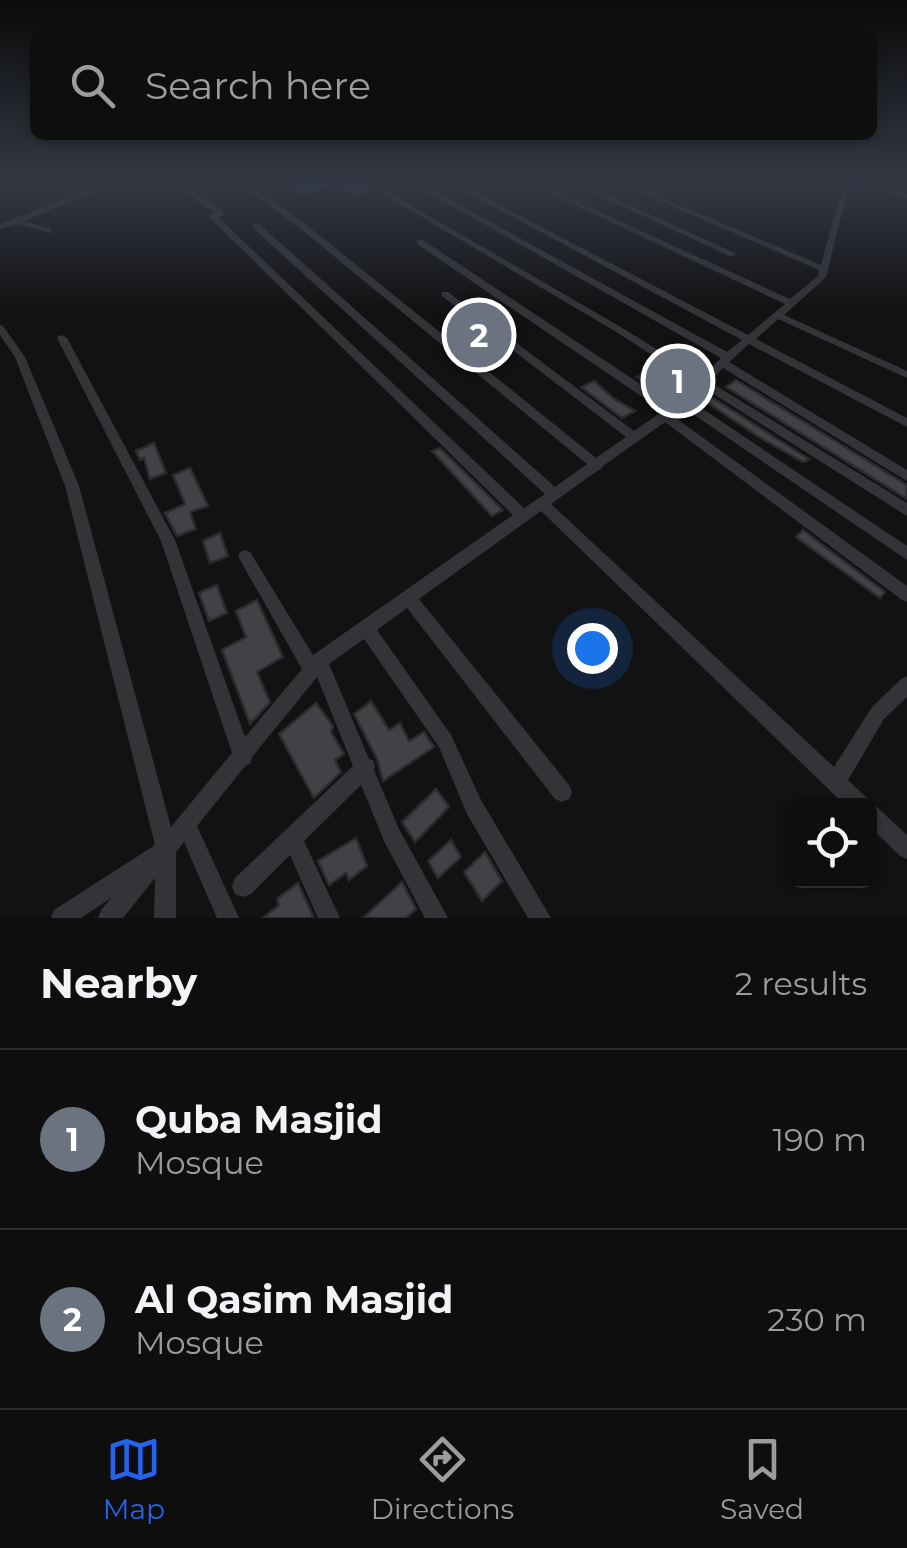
<!DOCTYPE html>
<html lang="en">
<head>
<meta charset="utf-8">
<style>
  :root { --surface:#0e0e0e; --page:#171717; --text:#f1f3f6; --muted:#9b9c9e; --line:#2e2e2e; --accent:#2563eb }
  body { margin:0; font-family:Montserrat,sans-serif; background:var(--page); color:var(--text) }
  .controls { position:absolute; right:30px; bottom:30px; display:grid; overflow:hidden; border-radius:15px; box-shadow:0 2px 8px #0004 }
  .controls button { width:90px; height:90px; display:grid; place-items:center; padding:0; border:0; border-bottom:2px solid var(--line); background:var(--surface); color:var(--text); font:50px sans-serif }
  .you { position:absolute; left:592px; top:648px; width:35px; height:35px; margin:-25px; border:8px solid #fff; border-radius:50%; background:#1a73e8; box-shadow:0 0 0 15px #1a73e833 }
  .badge { display:grid; place-items:center; width:65px; height:65px; border-radius:50%; background:var(--accent); color:#fff; font-size:32px; font-weight:700 }
  .pin { position:absolute; translate:-50% -50%; border:5px solid #fff; box-shadow:0 2px 10px #0006 }
  .list { margin:0; padding:0; list-style:none }
  h2 { display:flex; justify-content:space-between; align-items:center; height:130px; margin:0; padding:0 40px; font-size:42px }
  h2 small { font-size:32px; font-weight:400; color:var(--muted) }
  .list li { display:grid; grid-template-columns:65px 1fr auto; gap:30px; align-items:center; box-sizing:border-box; height:180px; padding:0 40px; border-top:2px solid var(--line) }
  .list b { display:block; font-size:38px; white-space:nowrap }
  .list p { margin:0; font-size:32px; white-space:nowrap; color:var(--muted) }
  .list em { font-size:32px; font-style:normal; color:var(--muted) }
  .icon { flex:none; width:55px; height:55px; fill:none; stroke:currentColor; stroke-width:2; stroke-linecap:round; stroke-linejoin:round }
  .map { position:relative; flex:none; width:907px; height:918px; overflow:hidden }
  .search { position:absolute; background:var(--surface); box-shadow:0 2px 8px #0004; left:30px; right:30px; top:30px; height:110px; display:flex; align-items:center; gap:25px; box-sizing:border-box; padding:0 35px; border-radius:15px; color:var(--muted); font-size:38px }
  .sheet { height:490px; background:var(--surface) }
  nav { display:flex; justify-content:space-around; align-items:center; box-sizing:border-box; height:140px; border-top:2px solid var(--line); background:var(--surface); font-size:28px; color:var(--muted) }
  nav a { display:grid; justify-items:center; gap:5px }
  nav .on { color:var(--accent) }
  .map>svg:first-child { display:block }
  .building { fill:#414246; stroke:#2c2c2f; stroke-width:2.5 }
  .lines { fill:none; stroke-linecap:round; stroke-linejoin:round }
  .minor { fill:#333438; fill-rule:evenodd }
</style>
</head>
<body>
<div class="map">
<svg width="907" height="918" viewBox="0 0 907 918">
  <rect width="100%" height="100%" fill="#121213"/>
  <!-- building -->
  <g class="building">
    <polygon points="292,181 358,181 370,191 354,195 338,183 302,194"/>
    <polygon points="648,371 659,379 675,374 689,384 665,396 637,377"/>
    <polygon points="736,380 907,485 907,499 726,387"/>
    <polygon points="594,381 613,398 635,411 622,418 581,387"/>
    <polygon points="711,397 809,459 803,462 759,437 705,401"/>
    <polygon points="154,443 166,473 150,479 144,458 140,460 136,451"/>
    <polygon points="440,448 503,510 492,516 432,451"/>
    <polygon points="190,468 208,506 190,512 196,529 177,536 165,513 185,504 173,475"/>
    <polygon points="803,530 885,592 880,598 796,537"/>
    <polygon points="220,533 228,556 210,563 203,541"/>
    <polygon points="217,585 227,613 209,621 199,593"/>
    <polygon points="257,600 283,657 257,672 270,702 250,724 222,650 246,637 236,611"/>
    <polygon points="371,701 389,730 400,723 409,741 424,732 434,747 383,781 377,759 354,714"/>
    <polygon points="316,703 333,726 331,732 344,754 335,760 341,772 314,798 279,734"/>
    <polygon points="436,789 449,807 415,842 402,822"/>
    <polygon points="356,838 367,866 349,880 346,873 329,885 318,861"/>
    <polygon points="451,840 461,857 438,878 428,861"/>
    <polygon points="485,852 502,881 482,901 464,872"/>
    <polygon points="402,882 416,909 406,918 363,918"/>
    <polygon points="298,883 314,918 263,918 279,905 277,899"/>
  </g>
  <g class="lines">
    <!-- minor -->
    <g class="minor">
      <polygon points="110,181 119,181 25,221 51,229 51,233 18,224 0,229 0,224"/>
      <polygon points="172,181 179,181 223,212 223,216 218,217 524,508 545,494 253,228 253,224 259,224 555,487 587,464 302,230 237,181 244,181 308,226 596,458 626,437 442,296 442,292 448,292 634,431 663,411 417,244 417,240 423,240 672,405 696,383 613,330 361,181 369,181 619,326 702,377 721,358 408,181 416,181 727,352 742,340 446,181 454,181 748,335 785,304 524,181 532,181 790,299 818,276 819,270 614,181 622,181 649,192 673,181 681,181 655,195 821,265 844,181 850,181 826,277 784,315 907,371 907,378 778,319 756,339 907,418 907,427 749,344 729,362 907,470 907,481 723,368 710,382 907,503 907,516 704,388 691,401 907,546 907,560 684,408 673,416 907,586 907,602 902,600 665,422 603,466 601,469 597,471 551,504 834,767 872,707 901,679 907,676 907,697 884,719 848,780 868,799 870,804 877,807 907,835 907,859 900,856 870,827 870,806 846,806 541,511 419,599 569,785 572,792 569,799 562,802 555,799 407,608 377,630 451,735 481,800 551,918 528,918 467,814 439,747 364,639 329,664 369,759 373,760 375,767 374,770 399,829 448,918 425,918 385,843 361,785 304,841 340,918 318,918 290,855 251,894 243,897 235,894 232,886 235,878 353,766 317,677 252,757 250,764 246,765 197,826 239,918 217,918 184,842 176,852 176,918 154,918 155,878 123,918 98,918 101,910 111,898 81,918 51,918 54,910 155,845 65,486 15,357 0,335 0,325 3,326 25,357 79,486 171,827 232,753 161,541 57,338 58,336 62,335 67,338 175,540 245,737 302,669 240,560 238,556 240,552 245,550 250,552 313,655 513,515 210,218 210,214 214,213"/>
      <polygon points="278,181 286,181 294,187 289,188"/>
      <polygon points="568,181 576,181 737,254 730,256"/>
      <polygon points="854,181 864,181 907,194 907,198"/>
    </g>
  </g>
  <!-- sky -->
  <linearGradient id="sky" x2="0" y2="1"><stop stop-color="#0a0a0a"/><stop offset="0.59" stop-color="#333944"/><stop offset="1" stop-color="#333944" stop-opacity="0"/></linearGradient>
  <rect width="907" height="309" fill="url(#sky)"/>
</svg>
<div class="controls">
<button><svg class="icon" aria-label="locate" viewBox="0 0 24 24"><circle cx="12" cy="12" r="6"/><path d="M12 2v4M12 18v4M2 12h4M18 12h4"/></svg></button>
</div>
<div class="you"></div>
<div class="pin badge" style="left:678px;top:381px;background:#6b7280">1</div>
<div class="pin badge" style="left:479px;top:335px;background:#6b7280">2</div>
<div class="search"><svg class="icon" aria-label="search" viewBox="0 0 24 24"><circle cx="10" cy="10" r="6"/><path d="M15 15l6 6"/></svg>Search here</div>
</div>
<section class="sheet">
<h2>Nearby<small>2 results</small></h2>
<ul class="list">
<li><span class="badge" style="background:#6b7280">1</span><div><b>Quba Masjid</b><p>Mosque</p></div><em>190 m</em></li>
<li><span class="badge" style="background:#6b7280">2</span><div><b>Al Qasim Masjid</b><p>Mosque</p></div><em>230 m</em></li>
</ul>
</section>
<nav>
<a class="on"><svg class="icon" aria-label="map" viewBox="0 0 24 24"><path d="M3 6l6-2 6 2 6-2v14l-6 2-6-2-6 2zM9 4v14M15 6v14"/></svg>Map</a>
<a><svg class="icon" aria-label="directions" viewBox="0 0 24 24"><path d="M12 3l9 9-9 9-9-9zM9 14v-3h6M13 9l2 2-2 2"/></svg>Directions</a>
<a><svg class="icon" aria-label="saved" viewBox="0 0 24 24"><path d="M7 4h10v16l-5-4-5 4z"/></svg>Saved</a>
</nav>
</body>
</html>
